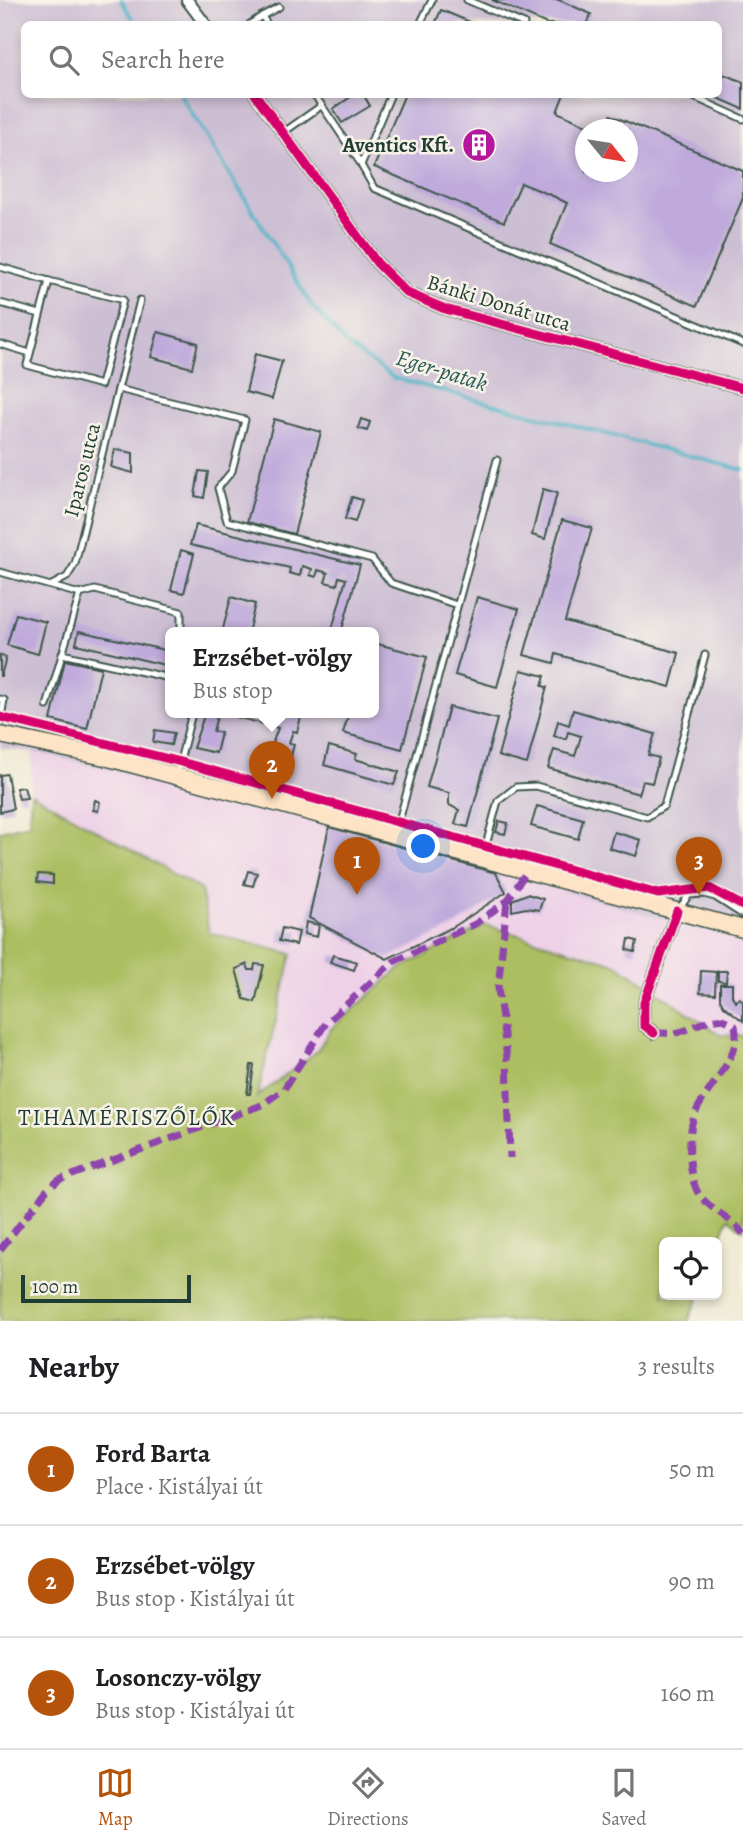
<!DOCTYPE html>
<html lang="en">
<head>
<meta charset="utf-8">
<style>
  :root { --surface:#fff; --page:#f2f2f2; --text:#202124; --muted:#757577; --line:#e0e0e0; --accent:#b45309 }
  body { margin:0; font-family:Alegreya,serif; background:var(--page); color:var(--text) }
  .controls { position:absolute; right:21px; bottom:21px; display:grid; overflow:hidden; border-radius:10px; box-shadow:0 4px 10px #0003 }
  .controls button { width:63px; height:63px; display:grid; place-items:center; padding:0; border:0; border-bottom:2px solid var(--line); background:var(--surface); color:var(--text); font:35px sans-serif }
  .compass { position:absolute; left:575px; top:119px; width:63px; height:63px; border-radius:50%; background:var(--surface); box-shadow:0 4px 10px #0003; rotate:120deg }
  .scale { position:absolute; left:21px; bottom:18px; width:170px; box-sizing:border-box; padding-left:7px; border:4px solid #1f3d34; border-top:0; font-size:19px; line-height:24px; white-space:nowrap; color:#1f3d34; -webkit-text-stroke:5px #f7f3e8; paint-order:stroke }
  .you { position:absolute; left:424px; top:847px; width:24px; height:24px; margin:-18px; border:5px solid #fff; border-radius:50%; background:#1a73e8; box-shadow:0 0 0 10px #1a73e833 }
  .badge { display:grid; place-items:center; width:46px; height:46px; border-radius:50%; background:var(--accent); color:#fff; font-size:23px; font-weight:700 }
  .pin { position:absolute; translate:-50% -58px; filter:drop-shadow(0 2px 4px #0008) }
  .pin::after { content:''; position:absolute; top:37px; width:24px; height:21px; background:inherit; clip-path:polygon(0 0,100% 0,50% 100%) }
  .popup { position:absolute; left:165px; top:627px; width:214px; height:91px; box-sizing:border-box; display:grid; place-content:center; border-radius:10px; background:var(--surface); filter:drop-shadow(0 2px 5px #0005); font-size:23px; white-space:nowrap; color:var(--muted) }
  .popup b { font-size:26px; color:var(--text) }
  .popup::after { content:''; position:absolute; left:50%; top:100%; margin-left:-14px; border:14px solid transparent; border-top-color:var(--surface) }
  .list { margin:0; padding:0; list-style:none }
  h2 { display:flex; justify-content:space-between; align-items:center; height:91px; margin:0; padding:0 28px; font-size:30px }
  h2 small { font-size:23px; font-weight:400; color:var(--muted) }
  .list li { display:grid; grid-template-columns:46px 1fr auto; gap:21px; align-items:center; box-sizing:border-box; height:112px; padding:0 28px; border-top:2px solid var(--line) }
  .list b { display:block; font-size:26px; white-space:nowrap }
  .list p { margin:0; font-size:23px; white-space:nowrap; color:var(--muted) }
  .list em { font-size:23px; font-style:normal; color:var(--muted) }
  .icon { flex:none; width:38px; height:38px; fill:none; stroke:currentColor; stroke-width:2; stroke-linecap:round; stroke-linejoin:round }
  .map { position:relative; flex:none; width:743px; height:1321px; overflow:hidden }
  .search { position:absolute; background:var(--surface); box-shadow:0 4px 10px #0003; left:21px; right:21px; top:21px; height:77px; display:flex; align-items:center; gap:18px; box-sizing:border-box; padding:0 24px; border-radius:10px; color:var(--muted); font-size:26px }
  .sheet { height:427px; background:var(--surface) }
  nav { display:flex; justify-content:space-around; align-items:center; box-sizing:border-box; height:98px; border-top:2px solid var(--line); background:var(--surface); font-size:19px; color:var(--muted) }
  nav a { display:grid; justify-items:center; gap:4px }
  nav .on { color:var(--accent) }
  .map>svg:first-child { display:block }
  .built { fill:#eed0e7 }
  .industrial { fill:#ccbed3; fill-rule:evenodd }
  .green { fill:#acbe61; stroke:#667e4a; stroke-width:2 }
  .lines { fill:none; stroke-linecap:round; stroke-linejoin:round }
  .stream { stroke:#49b4c7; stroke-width:3.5 }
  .building { fill:#bfaadb }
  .lane-casing { stroke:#3e574c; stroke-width:9 }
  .street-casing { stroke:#3e574c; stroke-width:14 }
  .secondary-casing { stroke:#3e574c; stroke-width:19 }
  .lane { stroke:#fff; stroke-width:5 }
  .street { stroke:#fff; stroke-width:10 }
  .secondary { stroke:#fee4c6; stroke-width:16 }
  .quiet { stroke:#8e44ad; stroke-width:7; stroke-dasharray:14 7; stroke-linecap:butt }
  .cycleway-casing { stroke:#f7f3e8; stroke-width:13 }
  .cycleway { stroke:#d6006c; stroke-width:9 }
  .labels { text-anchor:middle; stroke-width:5; stroke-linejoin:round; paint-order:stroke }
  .poi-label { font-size:21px; font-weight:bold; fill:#1f3d34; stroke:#f7f3e8; text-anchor:end }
  .street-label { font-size:21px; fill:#1f3d34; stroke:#f7f3e8 }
  .water-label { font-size:23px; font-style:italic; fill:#2a5b59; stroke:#f7f3e8 }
  .neighbourhood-label { font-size:23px; letter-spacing:2px; fill:#1f3d34; stroke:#f7f3e8 }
</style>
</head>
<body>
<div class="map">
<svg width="743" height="1321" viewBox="0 0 743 1321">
  <rect width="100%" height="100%" fill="#f7f3e8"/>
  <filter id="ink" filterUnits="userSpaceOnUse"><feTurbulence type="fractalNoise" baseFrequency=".0143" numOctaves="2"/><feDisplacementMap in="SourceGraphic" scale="14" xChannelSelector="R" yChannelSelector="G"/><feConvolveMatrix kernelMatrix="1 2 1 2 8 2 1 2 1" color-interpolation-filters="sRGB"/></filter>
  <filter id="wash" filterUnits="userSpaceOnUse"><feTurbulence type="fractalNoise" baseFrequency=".00686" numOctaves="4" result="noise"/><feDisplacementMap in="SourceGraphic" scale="28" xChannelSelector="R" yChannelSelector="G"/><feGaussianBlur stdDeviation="1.57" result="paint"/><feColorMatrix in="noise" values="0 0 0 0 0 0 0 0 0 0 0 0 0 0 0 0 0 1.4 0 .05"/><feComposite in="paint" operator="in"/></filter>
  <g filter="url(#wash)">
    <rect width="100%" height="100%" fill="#f0ead4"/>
    <!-- built -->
    <polygon class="built" points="32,752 178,785 743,941 743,1036 721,1035 616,964 331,1029 317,1051 257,1097 291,954 208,933 201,890 31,793"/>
    <!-- industrial -->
    <path class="industrial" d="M0,0h743v941l-565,-156 -146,-33 -32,-4zM24,24h694v70h-694zM586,130h42v42h-42zM170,633h204v80h-204z"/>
    <!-- green -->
    <polygon class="green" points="31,793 201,890 209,933 292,954 257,1097 317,1051 331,1029 399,969 485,925 616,964 721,1035 743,1036 743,1230 728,1218 717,1248 717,1242 664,1242 664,1295 700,1295 688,1321 0,1321 0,831 29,824"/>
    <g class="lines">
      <!-- stream -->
      <g class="stream">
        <polyline points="121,0 136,24"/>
        <polyline points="180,94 312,306 348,346 394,378 743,470"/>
      </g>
    </g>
    <g id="blocks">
      <!-- building -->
      <g class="building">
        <polygon points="492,0 559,0 591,14 587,24 547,24"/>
        <polygon points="441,10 475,24 435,24"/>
        <polygon points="718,72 743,82 743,109 709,94 718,94"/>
        <polygon points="355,94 363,94 370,106 342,123 333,109"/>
        <polygon points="405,94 564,94 557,112 597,130 586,130 586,172 628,172 628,130 605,130 611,115 743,171 743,198 697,306 550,244 567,203 553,196 521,183 504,222 374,167"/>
        <polygon points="158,332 198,343 192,368 151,357"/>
        <polygon points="255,354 282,361 272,399 246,392"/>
        <polygon points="274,419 321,432 294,534 247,522"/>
        <polygon points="361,419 370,422 367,431 358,428"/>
        <polygon points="115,449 133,453 133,473 111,467"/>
        <polygon points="199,471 208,472 204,498 195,496"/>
        <polygon points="543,489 557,493 545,539 532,535"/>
        <polygon points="352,497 362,500 355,522 345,519"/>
        <polygon points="562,520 592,528 565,621 679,653 670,687 556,654 554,663 524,655"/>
        <polygon points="196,525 360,565 341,633 331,633 346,579 339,577 337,585 325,582 328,573 318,570 316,577 310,575 312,569 302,566 300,576 289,573 290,568 190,545"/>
        <polygon points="181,550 194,554 184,593 171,590"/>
        <polygon points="231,597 255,604 248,633 222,633"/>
        <polygon points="477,597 519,609 497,687 455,675"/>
        <polygon points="16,614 46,622 38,654 7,645"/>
        <polygon points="79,631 169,651 165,665 76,644"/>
        <polygon points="374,643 427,657 402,749 343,733 349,713 374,713"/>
        <polygon points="0,655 6,657 1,676 0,676"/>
        <polygon points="65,660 101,668 87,729 51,720"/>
        <polygon points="521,670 545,676 542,686 547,687 527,764 498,756"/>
        <polygon points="449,707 497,719 468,827 455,824 459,810 449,805 449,793 427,787"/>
        <polygon points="573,710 655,734 648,755 659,758 652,783 643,781 639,794 548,768 554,750 575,756 581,736 568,732 566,739 554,736 558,721 569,725"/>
        <polygon points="205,713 218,713 213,731 221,733 216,753 193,748"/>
        <polygon points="221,713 302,713 297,732 293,731 289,743 294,744 288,768 265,763 278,728"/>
        <polygon points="155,730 174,733 171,745 153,742"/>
        <polygon points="329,746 357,754 355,759 399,772 394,785 324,765"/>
        <polygon points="7,774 13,809 0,812 0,775"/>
        <polygon points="24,787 27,798 19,799 16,788"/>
        <polygon points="95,800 100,802 98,811 93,810"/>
        <polygon points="537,806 583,819 578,839 531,826"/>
        <polygon points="499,821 508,823 505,834 496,832"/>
        <polygon points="329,827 496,873 506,892 455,926 387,959 309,918"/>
        <polygon points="614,832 641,840 636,856 609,848"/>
        <polygon points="248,871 257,873 253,886 244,884"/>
        <polygon points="38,874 53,875 53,884 37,882"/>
        <polygon points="527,894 543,899 539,910 526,908 512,911 512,900"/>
        <polygon points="306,922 319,925 317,937 304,934"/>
        <polygon points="282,928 299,932 296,945 279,941"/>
        <polygon points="629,939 637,941 635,952 627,950"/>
        <polygon points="333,955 357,962 354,970 330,962"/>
        <polygon points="247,964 249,970 254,970 255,964 264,965 255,1002 244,999 236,969"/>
        <polygon points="701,971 716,972 715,994 700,993"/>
        <polygon points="718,971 727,971 726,982 718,981"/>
        <polygon points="720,984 732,984 732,996 736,1002 739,998 743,1001 743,1021 724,1006 720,999"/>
        <polygon points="251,1065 254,1065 250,1094 247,1094"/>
      </g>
    </g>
  </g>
  <g filter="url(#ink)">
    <use href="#blocks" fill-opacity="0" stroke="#3e574c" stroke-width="2"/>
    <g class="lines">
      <!-- lane casing -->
      <g class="lane-casing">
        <g id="lane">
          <polyline points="467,0 524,24"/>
          <polyline points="262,16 279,7"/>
          <polyline points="250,24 262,16 267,24"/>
          <polyline points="420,24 432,0"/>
          <polyline points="314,94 361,164"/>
          <polyline points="391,94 361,165 374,188 743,344"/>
          <polyline points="687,94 743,119"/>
          <polyline points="284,132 321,106"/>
          <polyline points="0,267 49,281"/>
          <polygon points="49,281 123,300 101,385 27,365"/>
          <polyline points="0,303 40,314"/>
          <polyline points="0,344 30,353"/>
          <polyline points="118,389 245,420 232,471 218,488 227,521 372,559 391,583 457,605"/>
          <polyline points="0,572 80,594 95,590 181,612 181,633"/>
          <polyline points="52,585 67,577 75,564 140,300"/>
          <polyline points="62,654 170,678"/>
          <polyline points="0,699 4,700 0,723"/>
          <polyline points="47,706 80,594"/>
          <polyline points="177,773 192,713"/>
          <polyline points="396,832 497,460"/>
          <polyline points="483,856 498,801 516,787 536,786 647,817 664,806 705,655"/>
          <polyline points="679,909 689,895 704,894 715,897 743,915"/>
        </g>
      </g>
      <!-- street casing -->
      <g class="street-casing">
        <g id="street">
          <polyline points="187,0 205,24"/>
          <polyline points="255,94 377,263 407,293 445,309 743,388"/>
          <polyline points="654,1033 644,1025 644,1003 677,911"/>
        </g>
      </g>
      <!-- secondary casing -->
      <g class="secondary-casing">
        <polyline id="secondary" points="0,735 105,757 743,929"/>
      </g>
      <!-- lane -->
      <use href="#lane" class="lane"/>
      <!-- street -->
      <use href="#street" class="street"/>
      <!-- secondary -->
      <use href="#secondary" class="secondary"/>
      <!-- quiet -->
      <g class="quiet">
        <polyline points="507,901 498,988 507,1058 510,1158"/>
        <path d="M654,1033c8,0 18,1 26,-1 12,-3 24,-12 36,-13 6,-1 14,2 19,7 8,30 -30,63 -41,90 -6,18 -6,52 1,70 7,22 36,29 48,48"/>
        <polyline points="0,1250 46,1191 59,1180 262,1105 284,1089 326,1023 393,962 475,924 507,901 527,871"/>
      </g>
      <!-- cycleway casing -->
      <g class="cycleway-casing">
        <g id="cycleway">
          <polyline points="255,94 377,263 407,293 445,309 743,388"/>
          <polyline points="0,717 181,762 658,894 709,888 743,906"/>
          <polyline points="654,1033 644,1025 644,1003 677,911"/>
        </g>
      </g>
      <!-- cycleway -->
      <use href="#cycleway" class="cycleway"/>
    </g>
  </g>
  <!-- icons -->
  <defs>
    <g id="building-disc" transform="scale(1.75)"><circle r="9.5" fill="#b5179e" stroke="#f7f3e8"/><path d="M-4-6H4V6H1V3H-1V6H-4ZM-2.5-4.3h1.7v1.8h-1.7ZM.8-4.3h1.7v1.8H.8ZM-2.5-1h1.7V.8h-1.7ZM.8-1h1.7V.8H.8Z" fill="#fff"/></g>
  </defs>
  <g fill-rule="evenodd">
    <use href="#building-disc" x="479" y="145"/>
  </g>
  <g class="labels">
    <!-- poi labels -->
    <g class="poi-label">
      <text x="454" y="152">Aventics Kft.</text>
    </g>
    <!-- street labels -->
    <g class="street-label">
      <text transform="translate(499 303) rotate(17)" y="7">Bánki Donát utca</text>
      <text transform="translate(82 470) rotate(-76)" y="7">Iparos utca</text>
    </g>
    <!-- water labels -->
    <g class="water-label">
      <text transform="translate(442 370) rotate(17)" y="8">Eger-patak</text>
    </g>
    <!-- neighbourhood labels -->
    <g class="neighbourhood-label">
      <text x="127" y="1125">TIHAMÉRISZŐLŐK</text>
    </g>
  </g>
</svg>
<div class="controls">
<button><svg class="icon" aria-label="locate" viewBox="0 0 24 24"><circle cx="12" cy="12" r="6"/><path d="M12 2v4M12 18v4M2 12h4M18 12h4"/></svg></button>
</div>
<svg class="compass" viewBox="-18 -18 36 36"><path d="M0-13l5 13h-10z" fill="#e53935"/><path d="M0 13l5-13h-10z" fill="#757577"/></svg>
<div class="scale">100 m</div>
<div class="you"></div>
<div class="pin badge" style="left:357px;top:895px">1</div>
<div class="pin badge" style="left:272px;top:799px">2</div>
<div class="popup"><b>Erzsébet-völgy</b>Bus stop</div>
<div class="pin badge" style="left:699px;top:895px">3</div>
<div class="search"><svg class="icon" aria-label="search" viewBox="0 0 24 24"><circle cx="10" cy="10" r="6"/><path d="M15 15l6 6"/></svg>Search here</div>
</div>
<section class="sheet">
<h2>Nearby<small>3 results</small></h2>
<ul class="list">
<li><span class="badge">1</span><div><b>Ford Barta</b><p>Place · Kistályai út</p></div><em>50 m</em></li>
<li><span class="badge">2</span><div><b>Erzsébet-völgy</b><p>Bus stop · Kistályai út</p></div><em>90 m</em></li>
<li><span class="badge">3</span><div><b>Losonczy-völgy</b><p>Bus stop · Kistályai út</p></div><em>160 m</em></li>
</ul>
</section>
<nav>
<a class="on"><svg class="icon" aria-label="map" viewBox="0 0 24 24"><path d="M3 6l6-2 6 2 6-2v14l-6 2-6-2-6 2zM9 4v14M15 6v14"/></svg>Map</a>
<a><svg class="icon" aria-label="directions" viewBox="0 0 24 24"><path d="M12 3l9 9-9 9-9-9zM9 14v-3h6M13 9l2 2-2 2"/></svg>Directions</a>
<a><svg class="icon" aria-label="saved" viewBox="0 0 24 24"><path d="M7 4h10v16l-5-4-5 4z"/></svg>Saved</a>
</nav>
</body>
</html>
